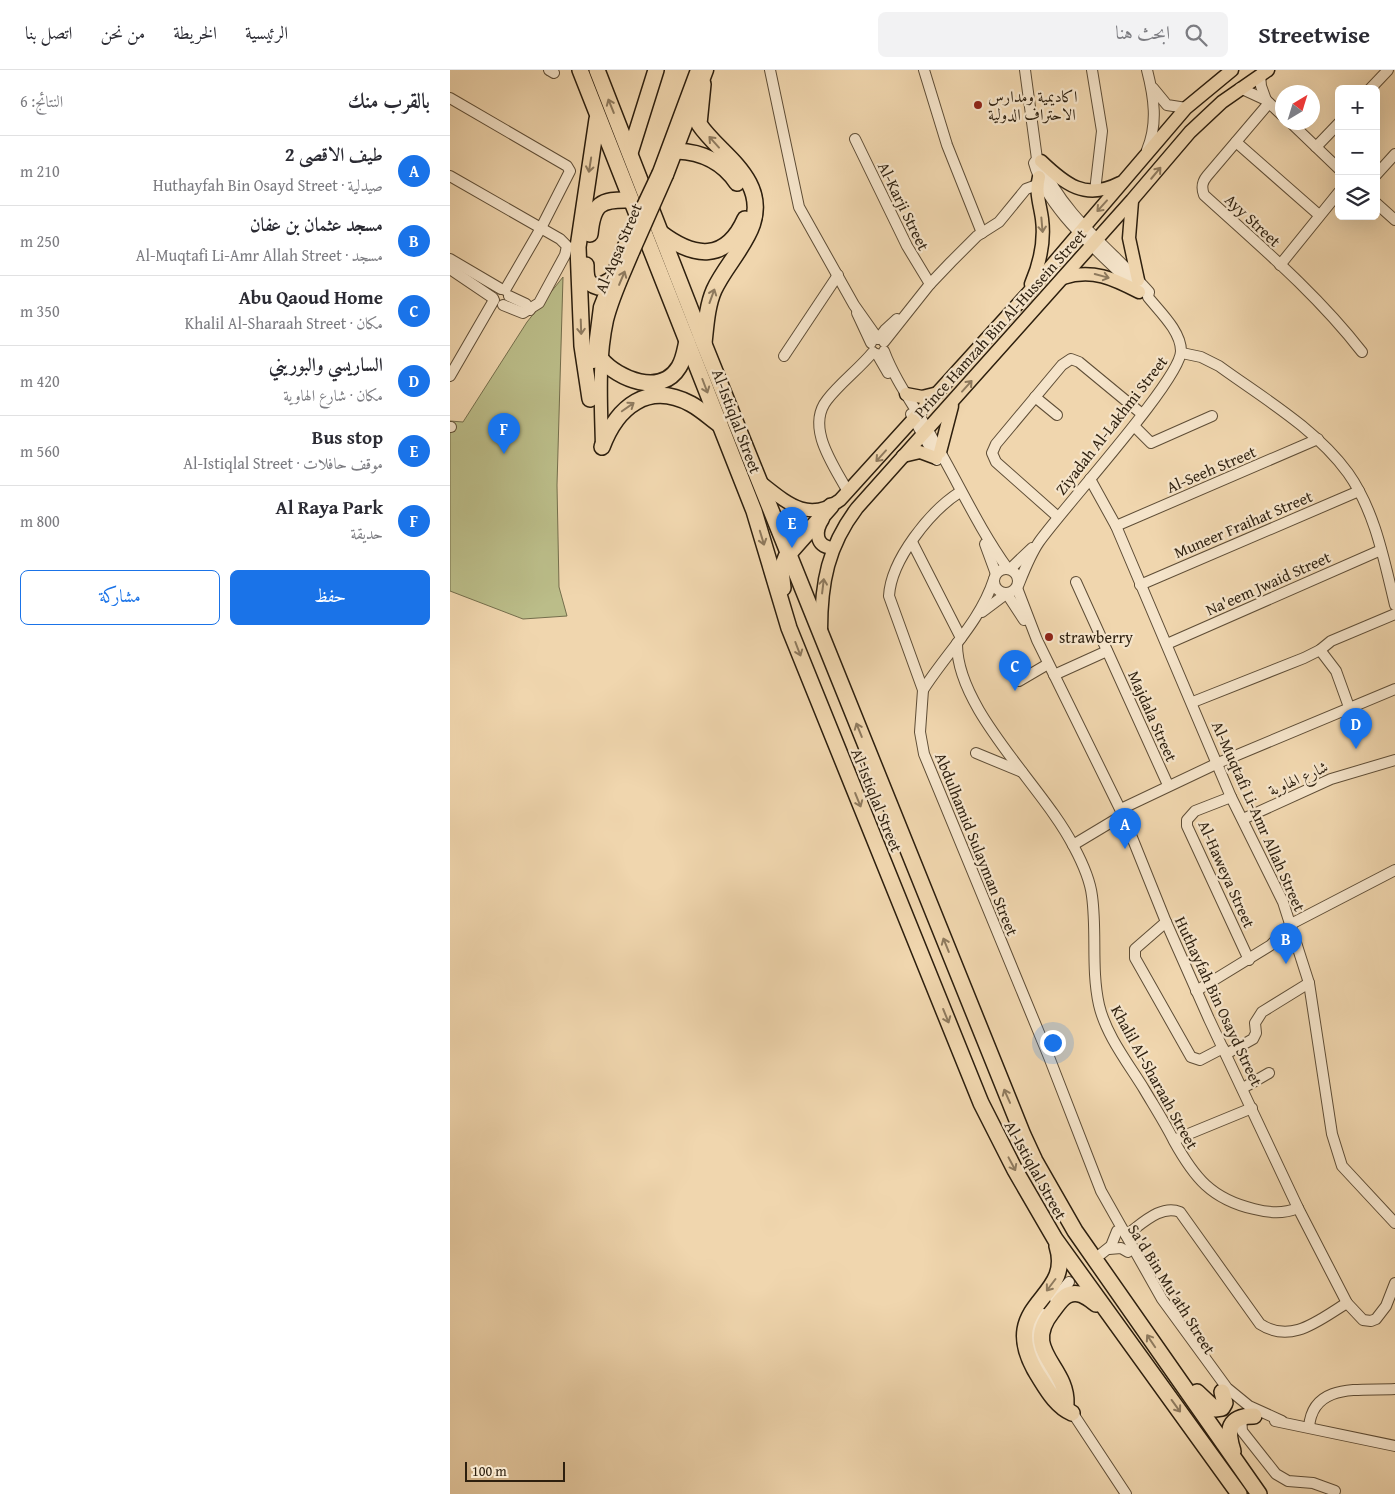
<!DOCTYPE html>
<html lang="ar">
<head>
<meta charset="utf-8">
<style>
  :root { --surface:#fff; --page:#f2f2f3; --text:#2b2b33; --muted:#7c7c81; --line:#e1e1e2; --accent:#1a73e8 }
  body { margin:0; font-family:"Gentium Book Plus",Amiri,serif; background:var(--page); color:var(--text); direction:rtl }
  .controls { position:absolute; right:15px; top:15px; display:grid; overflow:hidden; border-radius:8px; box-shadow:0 5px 20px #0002 }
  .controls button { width:45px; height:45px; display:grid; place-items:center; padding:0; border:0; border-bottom:1px solid var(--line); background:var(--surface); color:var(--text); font:25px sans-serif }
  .compass { position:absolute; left:825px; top:15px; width:45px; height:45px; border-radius:50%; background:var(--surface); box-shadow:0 5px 20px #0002; rotate:38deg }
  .scale { position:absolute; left:15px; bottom:12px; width:100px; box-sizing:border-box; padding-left:5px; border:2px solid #2d1f0e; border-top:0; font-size:14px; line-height:18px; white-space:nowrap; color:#2d1f0e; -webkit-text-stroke:4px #f5e4ca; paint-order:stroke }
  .you { position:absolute; left:602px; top:972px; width:18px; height:18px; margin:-12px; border:4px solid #fff; border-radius:50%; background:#1a73e8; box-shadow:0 0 0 8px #1a73e833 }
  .badge { display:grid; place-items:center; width:32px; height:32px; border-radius:50%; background:var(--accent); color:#fff; font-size:16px; font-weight:700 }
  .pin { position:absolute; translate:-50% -41px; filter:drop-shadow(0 1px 2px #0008) }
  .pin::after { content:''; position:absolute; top:26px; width:18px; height:15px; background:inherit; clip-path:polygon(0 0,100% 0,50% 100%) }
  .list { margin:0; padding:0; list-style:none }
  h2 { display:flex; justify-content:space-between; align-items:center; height:65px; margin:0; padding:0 20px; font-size:21px }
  h2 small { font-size:16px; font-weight:400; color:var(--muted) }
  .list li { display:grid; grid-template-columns:32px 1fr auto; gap:15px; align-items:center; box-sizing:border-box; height:70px; padding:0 20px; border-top:1px solid var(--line) }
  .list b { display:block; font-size:19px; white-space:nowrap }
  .list p { margin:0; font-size:16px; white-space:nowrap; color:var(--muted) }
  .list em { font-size:16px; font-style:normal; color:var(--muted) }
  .actions { display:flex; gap:10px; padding:15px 20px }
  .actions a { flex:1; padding:11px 0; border:1px solid var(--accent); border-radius:8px; text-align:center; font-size:18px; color:var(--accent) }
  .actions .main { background:var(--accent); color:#fff }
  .icon { flex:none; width:28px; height:28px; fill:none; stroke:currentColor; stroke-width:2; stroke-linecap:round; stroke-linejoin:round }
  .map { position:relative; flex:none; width:945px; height:1424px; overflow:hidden; direction:ltr }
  header { display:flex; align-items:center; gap:30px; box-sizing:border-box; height:70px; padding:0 25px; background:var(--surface); border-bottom:1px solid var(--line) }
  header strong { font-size:24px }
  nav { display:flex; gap:28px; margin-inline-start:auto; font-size:18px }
  .search { width:350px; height:45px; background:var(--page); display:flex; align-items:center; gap:12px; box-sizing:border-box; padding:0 18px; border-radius:8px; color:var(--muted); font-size:19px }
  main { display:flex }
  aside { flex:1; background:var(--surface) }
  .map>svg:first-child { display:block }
  .green { fill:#bbbd89; stroke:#746e4c }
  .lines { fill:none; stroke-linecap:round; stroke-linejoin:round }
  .minor-casing { stroke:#5e4d36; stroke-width:12 }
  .major-casing { stroke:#2d1f0e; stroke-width:15 }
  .highway-casing { stroke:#2d1f0e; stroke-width:18 }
  .minor { stroke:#f5e4ca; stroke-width:10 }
  .major { stroke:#f0d6ae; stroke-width:12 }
  .highway { stroke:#f0d6ae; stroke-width:15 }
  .major-bridge-casing { stroke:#2d1f0e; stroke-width:15; stroke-linecap:butt }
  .major-bridge { stroke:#f0d6ae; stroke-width:12 }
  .oneway { stroke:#8e7a5e }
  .poi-dot { fill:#8f2418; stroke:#f5e4ca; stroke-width:2 }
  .labels { text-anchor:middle; stroke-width:4.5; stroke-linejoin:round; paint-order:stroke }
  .poi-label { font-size:16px; fill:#2d1f0e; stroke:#f5e4ca; text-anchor:start }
  .street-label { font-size:16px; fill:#2d1f0e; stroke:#f5e4ca }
</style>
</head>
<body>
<header>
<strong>Streetwise</strong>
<div class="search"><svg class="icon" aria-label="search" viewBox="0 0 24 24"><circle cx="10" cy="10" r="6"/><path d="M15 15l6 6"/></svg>ابحث هنا</div>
<nav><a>الرئيسية</a><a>الخريطة</a><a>من نحن</a><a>اتصل بنا</a></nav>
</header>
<main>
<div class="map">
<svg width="945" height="1424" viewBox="0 0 945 1424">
  <rect width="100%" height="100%" fill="#f0d6ae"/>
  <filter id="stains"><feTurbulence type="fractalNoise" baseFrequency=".004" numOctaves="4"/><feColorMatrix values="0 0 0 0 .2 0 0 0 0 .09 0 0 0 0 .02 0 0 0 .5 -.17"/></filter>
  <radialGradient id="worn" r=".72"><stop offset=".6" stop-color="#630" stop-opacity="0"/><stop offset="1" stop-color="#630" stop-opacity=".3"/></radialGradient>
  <!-- green -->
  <polygon class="green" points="113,207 107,415 109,517 117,546 73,549 0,521 0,351 13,352 77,252"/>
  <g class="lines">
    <!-- minor casing -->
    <g class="minor-casing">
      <g id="minor">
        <polyline points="99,0 104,3"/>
        <polyline points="320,0 349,137 404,235 428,269"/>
        <polyline points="474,0 497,75 532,163"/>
        <path d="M575,0l12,89 -3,4c13,47 67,90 100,124"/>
        <polyline points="642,0 652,61 645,121"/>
        <polyline points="810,5 811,16 816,30"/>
        <polyline points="703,18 717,35 736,38"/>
        <polyline points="790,18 816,30 832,45"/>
        <polyline points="920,19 938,0"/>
        <polyline points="0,28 117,96 120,101 91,158 55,220"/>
        <path d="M819,33l-62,73c-5,6 -6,11 -3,19 55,50 112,98 158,157"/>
        <polyline points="840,52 889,99"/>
        <polyline points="405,69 457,176 480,214"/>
        <polyline points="786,72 869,145"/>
        <polyline points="866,77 889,53"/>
        <path d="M697,80c11,-26 7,-53 0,-80"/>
        <polyline points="926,105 945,84"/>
        <polyline points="0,106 110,169 117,176 115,185 89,233 73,243 53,235"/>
        <polyline points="926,133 945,150"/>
        <polyline points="0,189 51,219"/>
        <polyline points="830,195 889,122"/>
        <polyline points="0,199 43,228"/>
        <polyline points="59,226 76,234 80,240"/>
        <polyline points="407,243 421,273"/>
        <polyline points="428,269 435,260 447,249"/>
        <polyline points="434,272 480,214 501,192 527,166 549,152 576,119 587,115"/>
        <path d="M434,281c12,32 34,60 50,90 25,43 45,88 74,128"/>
        <path d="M732,283l19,4 18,9c44,32 96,62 129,107 27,38 36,87 47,132"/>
        <polyline points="427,284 438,303"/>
        <polyline points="334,286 388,205"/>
        <polyline points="0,306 44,230"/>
        <polyline points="585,327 607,345"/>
        <polyline points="461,344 487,390"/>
        <polyline points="684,356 701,373 762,346"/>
        <polyline points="0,357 1,357"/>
        <polyline points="640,409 666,456 781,727 833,832 859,913 882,1064 892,1096 945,1153"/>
        <path d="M398,422c-13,-25 -43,-64 -21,-92 13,-17 32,-31 46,-48"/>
        <path d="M510,422c-30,19 -69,68 -71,104l34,94 -3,42 4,22 125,303 52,134 61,108 65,89 22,18 33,15"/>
        <polyline points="608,447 546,392 542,383 546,374 612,295 621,289 629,292 692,344"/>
        <polyline points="666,456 868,369"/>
        <polyline points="462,472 511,568"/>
        <polyline points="535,474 546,504"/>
        <circle cx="556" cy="511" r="12"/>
        <polyline points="560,499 582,478"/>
        <polyline points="626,512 718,715"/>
        <polyline points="690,515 909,421"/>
        <path d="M568,516c6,-15 12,-31 21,-44 23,-33 142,-163 142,-191 0,-20 -22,-40 -33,-54l1,-5c-35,-40 -88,-78 -107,-128"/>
        <polyline points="567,518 587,570 673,745 716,852 759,949 848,1138 897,1233 913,1250 921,1251 926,1249 936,1236 945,1213"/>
        <polyline points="557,524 574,550"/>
        <polyline points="532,542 556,524"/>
        <path d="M507,573c-1,67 87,144 117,204 8,15 16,32 18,49 5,37 -1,73 7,109 7,30 29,58 45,84 10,17 21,34 30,52 20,36 37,58 80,68 16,4 29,5 44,-1"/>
        <polyline points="717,574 931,480"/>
        <polyline points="870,580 886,601 899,637"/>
        <polyline points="604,605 657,581"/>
        <polyline points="569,611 598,594"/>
        <path d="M473,620c24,-38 57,-68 71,-111"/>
        <polyline points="743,632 854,588 870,580 881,571 945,544"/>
        <polyline points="526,683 572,702"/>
        <polyline points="781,727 745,741 737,750 737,756 799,890"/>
        <polyline points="671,739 768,693 945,619"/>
        <polyline points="793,749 881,709 945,690"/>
        <polyline points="623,775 673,745"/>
        <polyline points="716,852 685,879 685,888 741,987 750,990 773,978"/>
        <polyline points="746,921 821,875 841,854 945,800"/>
        <polyline points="776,984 803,969 806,963 805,953 812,942 859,913"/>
        <polyline points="793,1018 819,1003"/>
        <polyline points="724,1070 802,1038"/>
        <path d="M676,1165c16,-11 35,-31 54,-23l80,112c32,21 60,-5 87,-21"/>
        <polyline points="659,1179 671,1178 678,1182"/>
        <polyline points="651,1184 661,1176 667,1161"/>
        <polyline points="605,1229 619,1212"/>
        <path d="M593,1244c-22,31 2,56 19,83"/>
        <polyline points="620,1339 676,1424"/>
        <polyline points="791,1347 792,1361 826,1404 838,1411 863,1413 885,1421"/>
        <polyline points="825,1351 945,1376"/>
        <path d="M859,1357c4,-45 51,-36 86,-38"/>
      </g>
    </g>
    <!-- major casing -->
    <g class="major-casing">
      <g id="major">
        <path d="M591,91c24,23 44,40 79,22"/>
        <polyline points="209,102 247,0"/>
        <polyline points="217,105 257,0"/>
        <polyline points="682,131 679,168 688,210"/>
        <path d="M613,208c29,-10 51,1 76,14"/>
        <path d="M581,214c9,-21 14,-42 11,-65 -2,-15 -7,-27 -3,-42"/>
        <polyline points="143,292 150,237 174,176"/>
        <polyline points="456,324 472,327 488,323"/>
        <path d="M152,376c-1,-42 -4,-85 5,-126 6,-24 17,-46 26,-68"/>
        <polyline points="490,382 502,336"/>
        <polyline points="453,386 470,382 486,388"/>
        <path d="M309,411c26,20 48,43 81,19l187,-206 159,-186 46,-38"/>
        <path d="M373,449c-8,12 -8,27 9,29"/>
        <path d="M371,560c0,-47 7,-84 36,-122l275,-308 58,-68 32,-30 46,-32"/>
      </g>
    </g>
    <!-- highway casing -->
    <g class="highway-casing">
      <g id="highway">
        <polyline points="130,0 304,441 339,558 531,1033 565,1100 605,1169 789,1424"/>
        <polyline points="147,0 254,274 573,1065 585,1091 625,1161 809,1424"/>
        <path d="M253,14l-4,40c14,21 38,36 50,59 22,42 -19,72 -35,107 -7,16 -8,35 -10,53"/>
        <path d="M227,81c25,1 46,11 60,32"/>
        <polyline points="180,83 206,0"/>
        <path d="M211,163c33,25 65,29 84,-14"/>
        <path d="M140,164c3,-30 10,-35 40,-34"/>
        <path d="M136,195c0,11 0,19 12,22l11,-6"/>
        <path d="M151,289c17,20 60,38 78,8 5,-8 6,-18 8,-26"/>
        <polyline points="140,329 132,276 128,177 147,49"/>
        <path d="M152,377c15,-40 46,-66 89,-43 11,6 19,14 29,21"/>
        <polyline points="333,518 331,500 336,487 381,436"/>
        <path d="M607,1176c18,56 -67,57 -16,134 8,13 17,27 31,33"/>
        <polyline points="747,1322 765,1339 772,1338 775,1333 772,1322"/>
        <path d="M616,1334c2,-38 -45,-53 -14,-92 5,-6 9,-14 16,-17 11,-5 20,3 28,9"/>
        <path d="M783,1381c-7,-21 -5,-35 21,-35"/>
      </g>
    </g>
    <!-- minor -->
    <use href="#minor" class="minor"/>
    <!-- major -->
    <use href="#major" class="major"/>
    <!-- highway -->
    <use href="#highway" class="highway"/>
    <!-- major-bridge casing -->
    <g class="major-bridge-casing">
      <g id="major-bridge">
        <polyline points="174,176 209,102"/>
        <polyline points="183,182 217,105"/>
      </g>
    </g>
    <!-- major-bridge -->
    <use href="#major-bridge" class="major-bridge"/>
  </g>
  <!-- one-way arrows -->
  <defs><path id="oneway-shaft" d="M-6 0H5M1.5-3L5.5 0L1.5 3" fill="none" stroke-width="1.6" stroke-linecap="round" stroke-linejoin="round" transform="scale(1.25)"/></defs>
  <g class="oneway">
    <use href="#oneway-shaft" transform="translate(161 36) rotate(-112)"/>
    <use href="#oneway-shaft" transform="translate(264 72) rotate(-132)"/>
    <use href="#oneway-shaft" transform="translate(140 95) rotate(99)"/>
    <use href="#oneway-shaft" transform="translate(706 103) rotate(-50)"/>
    <use href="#oneway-shaft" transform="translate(652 136) rotate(132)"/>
    <use href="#oneway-shaft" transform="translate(592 155) rotate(85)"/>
    <use href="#oneway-shaft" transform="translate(652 206) rotate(15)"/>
    <use href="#oneway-shaft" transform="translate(172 208) rotate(-67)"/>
    <use href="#oneway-shaft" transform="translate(262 226) rotate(-70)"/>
    <use href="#oneway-shaft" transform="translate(131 257) rotate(88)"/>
    <use href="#oneway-shaft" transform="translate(255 316) rotate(69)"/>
    <use href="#oneway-shaft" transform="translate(517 316) rotate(-48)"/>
    <use href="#oneway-shaft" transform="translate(178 337) rotate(-35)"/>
    <use href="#oneway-shaft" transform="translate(431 386) rotate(132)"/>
    <use href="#oneway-shaft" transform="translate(312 468) rotate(73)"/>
    <use href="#oneway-shaft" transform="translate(373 516) rotate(-83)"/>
    <use href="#oneway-shaft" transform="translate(348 579) rotate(69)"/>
    <use href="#oneway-shaft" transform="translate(409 660) rotate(-112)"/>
    <use href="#oneway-shaft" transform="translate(408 730) rotate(68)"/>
    <use href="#oneway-shaft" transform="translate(496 875) rotate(-112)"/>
    <use href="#oneway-shaft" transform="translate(496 946) rotate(68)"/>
    <use href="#oneway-shaft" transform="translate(557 1026) rotate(-114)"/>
    <use href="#oneway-shaft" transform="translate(562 1094) rotate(62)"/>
    <use href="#oneway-shaft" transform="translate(601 1215) rotate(127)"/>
    <use href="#oneway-shaft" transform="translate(701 1271) rotate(-124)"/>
    <use href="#oneway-shaft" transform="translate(726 1336) rotate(54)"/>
  </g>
  <!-- markers -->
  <g class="poi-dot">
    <circle cx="528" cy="35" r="5"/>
    <circle cx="599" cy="567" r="5"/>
  </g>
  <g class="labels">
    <!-- poi labels -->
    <g class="poi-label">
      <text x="538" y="32">اكاديمية ومدارس<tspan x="538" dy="18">الاحتراف الدولية</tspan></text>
      <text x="609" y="573">strawberry</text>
    </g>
    <!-- street labels -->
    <g class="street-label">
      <text transform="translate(454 136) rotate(64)" y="6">Al-Karji Street</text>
      <text transform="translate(803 150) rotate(43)" y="6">Ayy Street</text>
      <text transform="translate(168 178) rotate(-67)" y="6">Al-Aqsa Street</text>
      <text transform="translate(550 253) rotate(-48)" y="6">Prince Hamzah Bin Al-Hussein Street</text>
      <text transform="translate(287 351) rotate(69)" y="6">Al-Istiqlal Street</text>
      <text transform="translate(661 355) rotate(-52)" y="6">Ziyadah Al-Lakhmi Street</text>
      <text transform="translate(761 399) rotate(-23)" y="6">Al-Seeh Street</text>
      <text transform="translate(793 454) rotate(-23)" y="6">Muneer Fraihat Street</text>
      <text transform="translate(818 513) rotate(-24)" y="6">Na'eem Jwaid Street</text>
      <text transform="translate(703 646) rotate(66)" y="6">Majdala Street</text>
      <text transform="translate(848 708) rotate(-24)" y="6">شارع الهاوية</text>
      <text transform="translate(427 730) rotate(68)" y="6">Al-Istiqlal Street</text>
      <text transform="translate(809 746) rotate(66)" y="6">Al-Muqtafi Li-Amr Allah Street</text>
      <text transform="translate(527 774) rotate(68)" y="6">Abdulhamid Sulayman Street</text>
      <text transform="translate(777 804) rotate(66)" y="6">Al-Haweya Street</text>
      <text transform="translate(769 931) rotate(65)" y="6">Huthayfah Bin Osayd Street</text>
      <text transform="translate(705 1007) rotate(61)" y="6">Khalil Al-Sharaah Street</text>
      <text transform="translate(586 1100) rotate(61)" y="6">Al-Istiqlal Street</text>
      <text transform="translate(722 1219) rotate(58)" y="6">Sa'd Bin Mu'ath Street</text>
    </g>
  </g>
  <rect width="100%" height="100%" filter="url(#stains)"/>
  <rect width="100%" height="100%" fill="url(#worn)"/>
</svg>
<div class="controls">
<button>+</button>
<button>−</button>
<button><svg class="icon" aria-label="layers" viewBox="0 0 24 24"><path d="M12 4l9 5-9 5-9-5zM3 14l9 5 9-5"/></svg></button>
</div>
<svg class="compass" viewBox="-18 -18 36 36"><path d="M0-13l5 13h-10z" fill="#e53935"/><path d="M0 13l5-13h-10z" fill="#7c7c81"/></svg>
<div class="scale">100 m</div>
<div class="you"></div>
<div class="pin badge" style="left:675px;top:779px">A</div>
<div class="pin badge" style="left:836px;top:894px">B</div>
<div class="pin badge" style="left:565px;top:621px">C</div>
<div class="pin badge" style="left:906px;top:679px">D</div>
<div class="pin badge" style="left:342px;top:478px">E</div>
<div class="pin badge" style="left:54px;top:384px">F</div>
</div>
<aside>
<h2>بالقرب منك<small>النتائج: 6</small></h2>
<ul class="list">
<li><span class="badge">A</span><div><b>طيف الاقصى 2</b><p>صيدلية · Huthayfah Bin Osayd Street</p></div><em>210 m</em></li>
<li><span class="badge">B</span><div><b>مسجد عثمان بن عفان</b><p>مسجد · Al-Muqtafi Li-Amr Allah Street</p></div><em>250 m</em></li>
<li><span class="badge">C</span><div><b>Abu Qaoud Home</b><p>مكان · Khalil Al-Sharaah Street</p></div><em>350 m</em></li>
<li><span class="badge">D</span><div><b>الساريسي والبوريني</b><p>مكان · شارع الهاوية</p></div><em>420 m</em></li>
<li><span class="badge">E</span><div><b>Bus stop</b><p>موقف حافلات · Al-Istiqlal Street</p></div><em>560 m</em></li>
<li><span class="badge">F</span><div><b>Al Raya Park</b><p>حديقة</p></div><em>800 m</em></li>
</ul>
<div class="actions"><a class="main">حفظ</a><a>مشاركة</a></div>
</aside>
</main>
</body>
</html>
